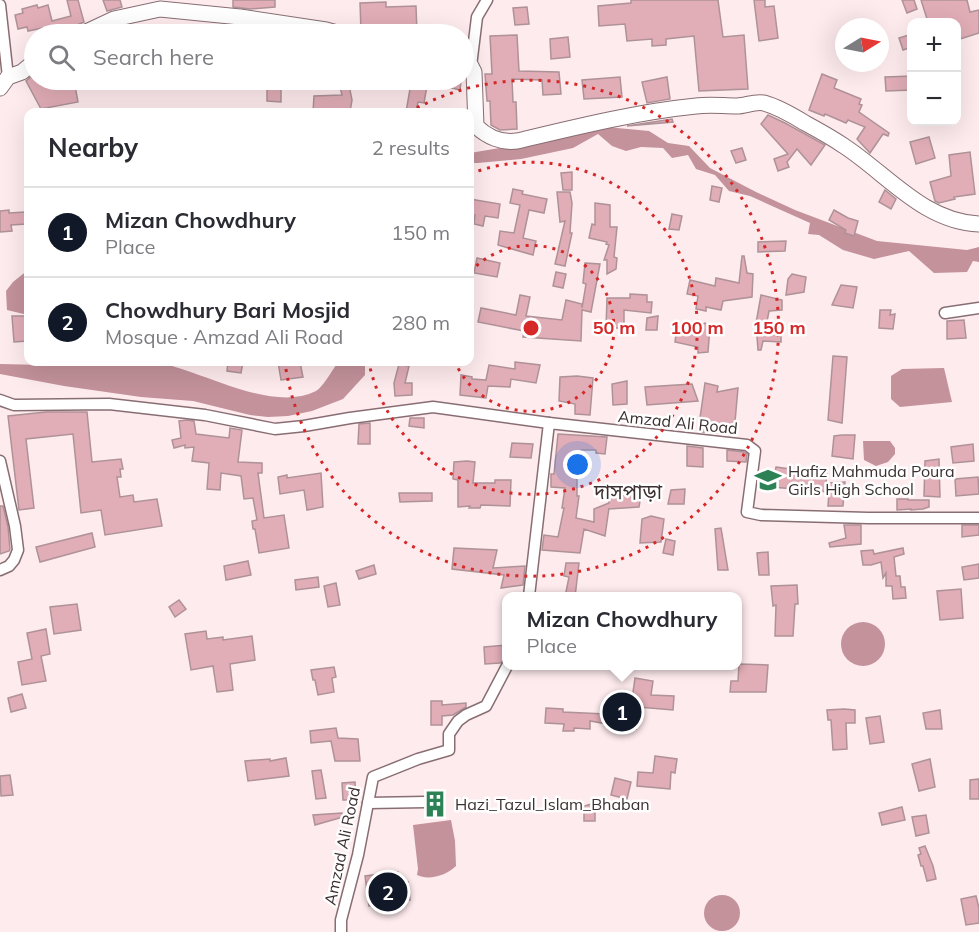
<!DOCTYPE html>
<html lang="en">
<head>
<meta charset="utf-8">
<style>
  :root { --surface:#fff; --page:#f7f7f7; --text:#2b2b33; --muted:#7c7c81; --line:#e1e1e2; --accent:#111827 }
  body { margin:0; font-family:Mulish,"Noto Sans Bengali",sans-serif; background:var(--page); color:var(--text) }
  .controls { position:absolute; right:18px; top:18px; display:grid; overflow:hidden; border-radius:12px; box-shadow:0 6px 24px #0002 }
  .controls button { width:54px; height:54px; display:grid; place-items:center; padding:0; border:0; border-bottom:2px solid var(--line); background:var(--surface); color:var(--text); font:30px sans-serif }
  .compass { position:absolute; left:835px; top:18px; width:54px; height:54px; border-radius:50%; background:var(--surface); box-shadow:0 6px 24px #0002; rotate:80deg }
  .you { position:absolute; left:578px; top:465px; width:21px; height:21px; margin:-15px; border:4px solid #fff; border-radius:50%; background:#1a73e8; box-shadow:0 0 0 9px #1a73e833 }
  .badge { display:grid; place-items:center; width:39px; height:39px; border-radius:50%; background:var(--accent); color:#fff; font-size:20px; font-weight:700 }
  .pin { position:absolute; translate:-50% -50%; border:3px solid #fff; box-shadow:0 2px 6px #0006 }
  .popup { position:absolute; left:502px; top:592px; width:240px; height:78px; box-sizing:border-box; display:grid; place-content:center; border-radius:12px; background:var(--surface); filter:drop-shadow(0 2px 4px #0005); font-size:20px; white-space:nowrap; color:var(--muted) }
  .popup b { font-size:22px; color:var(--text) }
  .popup::after { content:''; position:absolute; left:50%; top:100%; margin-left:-12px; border:12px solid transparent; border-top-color:var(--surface) }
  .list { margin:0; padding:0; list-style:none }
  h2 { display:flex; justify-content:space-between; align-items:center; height:78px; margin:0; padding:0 24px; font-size:26px }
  h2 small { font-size:20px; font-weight:400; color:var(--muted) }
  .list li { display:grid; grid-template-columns:39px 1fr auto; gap:18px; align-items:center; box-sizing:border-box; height:90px; padding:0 24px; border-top:2px solid var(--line) }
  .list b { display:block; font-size:22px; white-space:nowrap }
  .list p { margin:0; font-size:20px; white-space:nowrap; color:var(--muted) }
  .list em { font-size:20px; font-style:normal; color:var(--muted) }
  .icon { flex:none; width:33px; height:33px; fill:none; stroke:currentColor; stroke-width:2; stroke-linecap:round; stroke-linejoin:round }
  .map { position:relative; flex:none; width:979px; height:932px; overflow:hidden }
  .search { position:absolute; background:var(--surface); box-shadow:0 6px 24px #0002; left:24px; top:24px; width:450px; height:66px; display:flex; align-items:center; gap:15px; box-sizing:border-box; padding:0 21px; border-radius:33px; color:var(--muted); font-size:22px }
  .panel { position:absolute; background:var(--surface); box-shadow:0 6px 24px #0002; left:24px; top:108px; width:450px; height:258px; border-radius:12px }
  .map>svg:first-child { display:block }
  .water { fill:#c3929b }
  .building { fill:#e1adb7; stroke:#ae9297; stroke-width:1.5 }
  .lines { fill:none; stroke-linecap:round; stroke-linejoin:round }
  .street-casing { stroke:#886e73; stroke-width:13 }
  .secondary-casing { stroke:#886e73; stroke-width:17 }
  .street { stroke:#fff; stroke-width:10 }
  .secondary { stroke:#fff; stroke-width:15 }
  .ring { fill:none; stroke:#d62828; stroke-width:3; stroke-dasharray:3 6 }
  .labels { text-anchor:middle; stroke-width:5; stroke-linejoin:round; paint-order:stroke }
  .street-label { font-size:16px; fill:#3b2f31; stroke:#fefefe }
  .poi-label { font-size:16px; fill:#3b2f31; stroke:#fefefe; text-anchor:start }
  .quarter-label { font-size:20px; fill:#3b2f31; stroke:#fefefe }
  .centre { fill:#d62828; stroke:#fefefe; stroke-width:3 }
  .ring-label { font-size:18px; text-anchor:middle; font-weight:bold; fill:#d62828; stroke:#fefefe; stroke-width:5; stroke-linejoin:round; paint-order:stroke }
</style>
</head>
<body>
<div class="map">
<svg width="979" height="932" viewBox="0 0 979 932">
  <rect width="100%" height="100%" fill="#feebee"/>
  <!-- water -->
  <g class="water">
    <polygon points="596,126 649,131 668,143 689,146 710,168 756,192 795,210 877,241 967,250 979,247 979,262 973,261 967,272 934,273 909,251 874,259 843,250 819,235 808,234 810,223 750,196 729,191 715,175 696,169 688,155 672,158 663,148 641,147 626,151 612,146 598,134 573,148 521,159 478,163 470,163 470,153 523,144"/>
    <polygon points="28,270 28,315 7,310 6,291 13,282"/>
    <path d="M100,362c17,0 44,-2 60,1 45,9 112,50 156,28 7,-4 17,-22 22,-29h27v13l-22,24 -31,12 -24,5 -20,1 -18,-2 -57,-14 -52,-4 -77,-11 -64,-12v-10l44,1z"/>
    <polygon points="944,368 952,402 900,407 891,399 891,376 902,369"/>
    <polygon points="863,441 890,441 895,448 895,454 888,462 876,466 864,460"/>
    <circle cx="863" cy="644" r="22"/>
    <path d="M451,820l4,21 1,25c-9,9 -27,15 -39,9l1,-6 -5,-44z"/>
    <circle cx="722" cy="913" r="18"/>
  </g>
  <!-- building -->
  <g class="building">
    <polygon points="67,0 78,0 84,22 68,29 67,27 44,33 43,28 28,31 27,27 18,29 15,15 23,13 22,9 37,5 38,8 48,5 52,21 71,16"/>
    <polygon points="103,0 120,0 122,7 107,11"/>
    <polygon points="233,0 275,0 275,7 250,9 233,7"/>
    <polygon points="631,0 718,0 723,37 744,35 748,89 699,91 694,36 666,39 666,45 652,46 652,39 627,41 625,24 599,26 598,6 631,3"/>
    <polygon points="754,0 765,0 765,7 774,6 778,38 759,41"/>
    <polygon points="902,0 914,0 917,9 907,13"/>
    <polygon points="921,0 967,0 970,12 979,10 979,33 957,40 957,22 928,22"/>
    <polygon points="386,2 386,7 416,6 417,33 390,34 390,29 361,31 360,3"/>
    <polygon points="527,7 529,24 515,25 513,8"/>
    <polygon points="219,25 239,27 277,32 276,34 231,34 231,32 218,32"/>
    <polygon points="912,34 912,47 903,50 899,38"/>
    <polygon points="517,35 519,71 559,72 561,94 543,95 542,80 512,79 513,102 516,102 517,129 500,130 491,125 490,101 487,101 485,74 492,74 490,36"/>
    <polygon points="568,37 570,57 551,59 550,39"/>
    <polygon points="34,74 34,80 74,80 78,102 41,109 26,81"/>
    <polygon points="822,74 837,80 834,88 861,99 859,104 862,105 859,112 889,133 888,136 883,134 870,153 857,139 865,127 848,120 846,123 825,114 824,116 809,110"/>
    <polygon points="912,76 912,90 886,91 885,77"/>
    <polygon points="620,77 622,97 584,99 582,80"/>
    <polygon points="667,77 670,99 647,103 642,82"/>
    <polygon points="267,80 281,80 281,102 267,101"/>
    <polygon points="338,80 348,80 352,100 350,112 313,112 314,96 342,95"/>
    <polygon points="357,80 382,80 380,89 356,84"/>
    <polygon points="385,80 428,80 424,103 418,102 416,112 406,112 410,89 384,83"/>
    <polygon points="432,80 449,80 461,81 460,90 432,83"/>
    <polygon points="768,115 785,123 825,145 811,165 797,149 787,162 789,167 778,171 774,159 788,154 761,124"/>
    <polygon points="672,119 673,122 627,126 653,122"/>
    <polygon points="929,137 935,158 916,164 910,142"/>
    <polygon points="742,148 746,160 736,163 731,151"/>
    <polygon points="970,152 975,194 954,197 955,199 939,203 935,201 930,182 951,176 949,155"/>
    <polygon points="572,172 572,190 563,190 561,173"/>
    <polygon points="712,186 722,188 719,202 710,200"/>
    <polygon points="513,189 523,191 522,194 547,199 544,213 529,210 523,238 536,241 533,255 498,245 500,231 514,233 520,205 510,203"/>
    <polygon points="885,190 896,199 891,209 879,202"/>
    <polygon points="557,192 570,192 572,203 570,233 572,233 565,266 555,264 565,221 560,222"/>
    <polygon points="470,199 500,204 498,218 485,216 483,226 474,224 475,215 470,213"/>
    <polygon points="595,203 610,205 610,227 617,227 614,257 617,258 616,269 607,274 607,260 604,260 609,245 606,244 607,242 589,238 592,224 595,225"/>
    <polygon points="9,210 9,213 25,212 26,224 11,225 12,231 0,232 0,211"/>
    <polygon points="834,210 848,218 858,221 854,236 845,233 846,230 829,220"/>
    <polygon points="672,214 682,216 679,230 669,229"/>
    <polygon points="786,241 785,251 758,252 758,242"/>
    <polygon points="742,256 744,256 747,273 753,274 752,297 723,301 721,310 706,307 706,311 696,309 698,296 687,294 690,280 715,286 716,278 739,283"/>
    <polygon points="477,258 500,263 497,277 474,273"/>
    <polygon points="585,263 600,264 591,312 582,310 581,341 523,337 524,331 478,322 481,308 516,315 520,295 530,297 526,316 562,320 566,300 582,304 582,308 586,284 583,283"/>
    <polygon points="556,272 566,274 563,288 553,286"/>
    <polygon points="792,274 806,277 804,292 786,295 788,279"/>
    <polygon points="841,285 857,287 853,308 832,305"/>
    <polygon points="630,294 647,295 647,302 652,302 651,313 624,310 624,328 606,328 607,298 630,298"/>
    <polygon points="761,295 782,300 782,310 769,311 765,332 781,333 781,342 763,341 761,350 758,350 756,323"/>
    <polygon points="880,310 891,310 890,315 895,314 893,329 879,328"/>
    <polygon points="12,316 26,316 27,341 14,342"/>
    <polygon points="658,316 657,330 646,330 647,318"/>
    <polygon points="964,320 966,338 947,339 947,321"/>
    <polygon points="705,323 710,327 708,352 698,353 698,347 675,342 677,328 697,332 697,326"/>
    <polygon points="833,356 847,357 842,423 828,420"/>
    <polygon points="228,362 243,362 241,373 227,371"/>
    <polygon points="278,362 300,362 303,377 281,380"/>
    <polygon points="515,362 540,365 536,383 511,379 510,387 488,386 486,398 460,395 461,375 472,377 472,379 486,380 489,365 515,369"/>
    <polygon points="399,364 409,366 405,383 412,383 412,395 395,396 394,383"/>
    <polygon points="577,376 593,378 590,415 575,414 575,404 559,401 560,377"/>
    <polygon points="627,381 627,404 613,405 612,384"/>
    <polygon points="705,383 718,386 717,392 738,388 734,433 698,432"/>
    <polygon points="692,384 698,401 647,405 645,387"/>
    <polygon points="46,412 87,412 92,462 121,459 123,469 120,469 121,477 117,477 120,497 133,495 134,502 157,499 162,526 105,535 101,510 81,513 73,434 26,439 34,508 19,510 8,416"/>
    <polygon points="410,418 424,418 424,428 409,426"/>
    <polygon points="187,420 194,421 196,434 229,438 230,428 242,430 238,462 262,463 262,473 258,473 264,518 284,515 289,548 259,553 255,529 253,529 252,521 257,520 253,498 244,499 241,476 221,473 220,490 207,489 209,463 192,461 194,447 185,448 185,445 174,448 172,440 181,438 179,421"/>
    <polygon points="370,423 370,444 358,444 359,424"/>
    <polygon points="558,434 607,437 605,454 596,453 596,450 581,450 580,473 577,473 577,496 579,496 576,518 594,522 594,509 609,503 609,496 641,495 639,507 609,509 609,508 605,536 584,529 580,553 542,550 544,535 558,537 564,508 562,508 565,488 551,487 551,474 554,474"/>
    <polygon points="842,435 855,435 853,459 832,456 834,436"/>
    <polygon points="512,443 533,444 531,458 510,457"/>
    <polygon points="973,444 974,461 953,463 951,447"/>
    <polygon points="687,446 703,448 703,467 687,466"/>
    <polygon points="727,450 744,452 747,454 746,462 727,461"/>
    <polygon points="939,459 940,497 924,496 925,461"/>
    <polygon points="467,461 475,462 473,483 495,483 495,480 511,480 510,506 481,505 480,508 469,508 470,506 458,507 458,480 453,479 454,462"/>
    <polygon points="776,467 827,474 826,483 845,482 843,506 828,506 829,492 772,487"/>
    <polygon points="321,473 323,507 307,510 304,490 280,494 278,477 287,475 287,478"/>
    <polygon points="978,477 979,494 956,496 955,479"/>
    <polygon points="685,489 684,504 668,504 671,490"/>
    <polygon points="399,493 432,493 432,501 400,502"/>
    <polygon points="897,499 908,499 908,500 929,500 929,507 923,509 911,510 911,509 897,510"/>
    <polygon points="0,506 3,506 8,527 10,549 9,551 0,554"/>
    <polygon points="651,516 664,519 661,542 640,543 642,519"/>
    <polygon points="844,525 861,525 861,544 830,547 829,543 846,538"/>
    <polygon points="962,525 979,525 979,535 962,537"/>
    <polygon points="721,528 728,570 718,570 715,529"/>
    <polygon points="92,533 95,547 40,562 36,547"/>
    <polygon points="666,539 675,541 673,555 663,553"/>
    <polygon points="454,548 497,550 493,568 525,566 523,585 501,588 504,575 452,569"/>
    <polygon points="903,548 904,554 894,557 896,576 900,576 901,587 905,587 906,598 893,599 892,586 886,586 886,573 883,578 881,562 871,565 863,565 861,551 873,550 874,554"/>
    <polygon points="768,552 769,575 759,575 757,553"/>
    <polygon points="248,561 251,575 226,580 224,566"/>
    <polygon points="566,563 579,563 575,597 565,597 569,577 564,576"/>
    <polygon points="979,564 979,578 964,580 962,567"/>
    <polygon points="374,565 376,574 359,579 356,571"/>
    <polygon points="318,577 319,587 296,590 295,580"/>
    <polygon points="336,583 340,605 328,607 324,586"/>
    <polygon points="797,585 798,604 795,604 793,636 775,636 776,605 773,606 771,586"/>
    <polygon points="961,589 963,618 940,620 937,591"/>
    <polygon points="179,600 186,609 175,617 169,607"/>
    <polygon points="77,604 81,630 54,634 50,607"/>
    <polygon points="46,629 50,654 41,656 46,681 22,685 18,662 32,659 27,633"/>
    <polygon points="206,631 207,639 223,637 223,640 252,636 255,660 230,664 233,690 217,692 213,666 191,670 185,634"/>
    <polygon points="507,645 507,659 500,663 485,664 484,647"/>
    <polygon points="739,664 768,665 766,692 730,692 731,681 738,681"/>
    <polygon points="334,667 336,677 332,678 334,692 318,695 315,680 313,680 311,670"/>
    <polygon points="635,678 653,681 651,695 674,696 673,710 638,707 636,729 590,721 590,729 574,728 574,731 563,731 564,724 545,723 546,708 563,709 563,712 606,714 608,696 632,699"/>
    <polygon points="22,694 26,708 11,712 8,698"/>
    <polygon points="431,701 442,701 442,705 466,703 466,707 453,715 442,716 442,725 431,725"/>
    <polygon points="844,709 855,710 855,723 846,723 847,749 833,750 831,720 828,720 827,710"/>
    <polygon points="940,710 942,729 926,729 923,713"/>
    <polygon points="880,716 884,742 870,744 866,718"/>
    <polygon points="336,728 338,738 358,739 360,761 335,761 331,741 311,743 310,731"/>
    <polygon points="655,756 677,759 675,773 671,772 670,789 637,786 638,772 653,773"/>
    <polygon points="286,758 289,776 248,781 245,761 270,759 270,761"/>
    <polygon points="930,759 935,787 919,791 912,764"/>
    <polygon points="321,770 326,798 316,799 312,771"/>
    <polygon points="10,775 13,795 1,796 0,776"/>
    <polygon points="615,778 631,782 627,799 611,795"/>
    <polygon points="979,779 979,799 970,799 970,780"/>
    <polygon points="355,782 356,800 343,800 342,783"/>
    <polygon points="441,798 441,809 430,811 429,809 433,802 433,799"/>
    <polygon points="595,803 595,821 584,821 584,806"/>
    <polygon points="902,807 905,820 882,825 879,813"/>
    <polygon points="342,813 343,817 315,825 313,815"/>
    <polygon points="926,815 929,833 916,836 912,817"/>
    <polygon points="925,846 933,866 936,879 927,881 923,866 921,866 918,855 921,854 919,848"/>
    <polygon points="398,872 399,884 408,882 410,900 369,906 365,876"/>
    <polygon points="976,896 979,908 979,923 966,925 961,899"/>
  </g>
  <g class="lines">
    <!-- street casing -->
    <g class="street-casing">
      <g id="street">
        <polyline points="0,5 8,77"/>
        <polyline points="471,66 477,17 487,0"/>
        <polyline points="945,313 979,308"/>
        <polyline points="0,400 14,405 109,404 205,415 275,429 304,426 350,418 433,407 549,423"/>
        <polyline points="0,461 15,526 18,550 14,560 9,566 0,570"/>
        <polyline points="529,596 549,423 747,445 755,451 747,512 761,515 868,518 979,518"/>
        <polyline points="368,803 426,802"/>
        <polyline points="341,932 341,920 358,855 373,777 418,759 449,750 449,734 458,721 466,715 486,706 507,666"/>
      </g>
    </g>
    <!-- secondary casing -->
    <g class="secondary-casing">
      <g id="secondary">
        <polyline points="82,34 114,19 160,9 240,17 326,30 341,34"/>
        <path d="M464,62l7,4 3,6 2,54c11,11 26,17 41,15 59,-14 119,-29 179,-35 14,-2 27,0 41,0 8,0 18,-5 27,-3 14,4 28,12 41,20 13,7 26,14 39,23 43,28 80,76 135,78"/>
        <polyline points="0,88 8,77 22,72 34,62"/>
      </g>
    </g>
    <!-- street -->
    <use href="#street" class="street"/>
    <!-- secondary -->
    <use href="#secondary" class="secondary"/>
  </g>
  <!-- distance rings -->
  <g class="ring">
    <path d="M470 272A83 83 0 1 1 455 362"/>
    <path d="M470 174A166 166 0 1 1 369 363"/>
    <path d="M409 112A248 248 0 1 1 285 363"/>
  </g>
  <!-- icons -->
  <defs>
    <g id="school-bare" transform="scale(2.07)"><path d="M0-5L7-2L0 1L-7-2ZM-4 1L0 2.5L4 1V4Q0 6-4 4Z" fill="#2d8255" stroke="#fefefe" stroke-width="2.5" paint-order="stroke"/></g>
    <g id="building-bare" transform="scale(2.07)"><path d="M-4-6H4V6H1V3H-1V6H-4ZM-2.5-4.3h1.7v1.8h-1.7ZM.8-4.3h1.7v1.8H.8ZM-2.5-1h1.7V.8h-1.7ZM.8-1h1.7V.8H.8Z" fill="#2d8255" stroke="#fefefe" stroke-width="2.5" paint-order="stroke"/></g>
  </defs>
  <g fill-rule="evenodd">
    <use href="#school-bare" x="768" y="480"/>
    <use href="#building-bare" x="435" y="804"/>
  </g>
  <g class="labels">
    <!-- street labels -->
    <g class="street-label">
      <text transform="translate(678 422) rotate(6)" y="6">Amzad Ali Road</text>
      <text transform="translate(342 846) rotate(-78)" y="6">Amzad Ali Road</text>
    </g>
    <!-- poi labels -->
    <g class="poi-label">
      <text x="788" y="477">Hafiz Mahmuda Poura<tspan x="788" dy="18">Girls High School</tspan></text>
      <text x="455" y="810">Hazi_Tazul_Islam_Bhaban</text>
    </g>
    <!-- quarter labels -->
    <g class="quarter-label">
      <text x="628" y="499">দাসপাড়া</text>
    </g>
  </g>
  <circle cx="531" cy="328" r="9" class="centre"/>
  <g class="ring-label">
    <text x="614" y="334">50 m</text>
    <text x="697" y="334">100 m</text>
    <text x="779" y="334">150 m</text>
  </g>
</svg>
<div class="controls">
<button>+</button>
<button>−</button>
</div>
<svg class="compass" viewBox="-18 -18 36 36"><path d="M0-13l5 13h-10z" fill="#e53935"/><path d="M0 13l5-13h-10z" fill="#7c7c81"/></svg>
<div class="you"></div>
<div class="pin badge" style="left:622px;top:712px">1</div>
<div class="popup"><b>Mizan Chowdhury</b>Place</div>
<div class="pin badge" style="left:388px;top:892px">2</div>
<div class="search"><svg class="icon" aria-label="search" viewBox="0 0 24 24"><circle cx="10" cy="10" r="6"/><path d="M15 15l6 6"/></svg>Search here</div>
<section class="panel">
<h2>Nearby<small>2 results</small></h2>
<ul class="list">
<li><span class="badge">1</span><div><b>Mizan Chowdhury</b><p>Place</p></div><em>150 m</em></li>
<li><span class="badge">2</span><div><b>Chowdhury Bari Mosjid</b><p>Mosque · Amzad Ali Road</p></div><em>280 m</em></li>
</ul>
</section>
</div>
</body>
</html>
